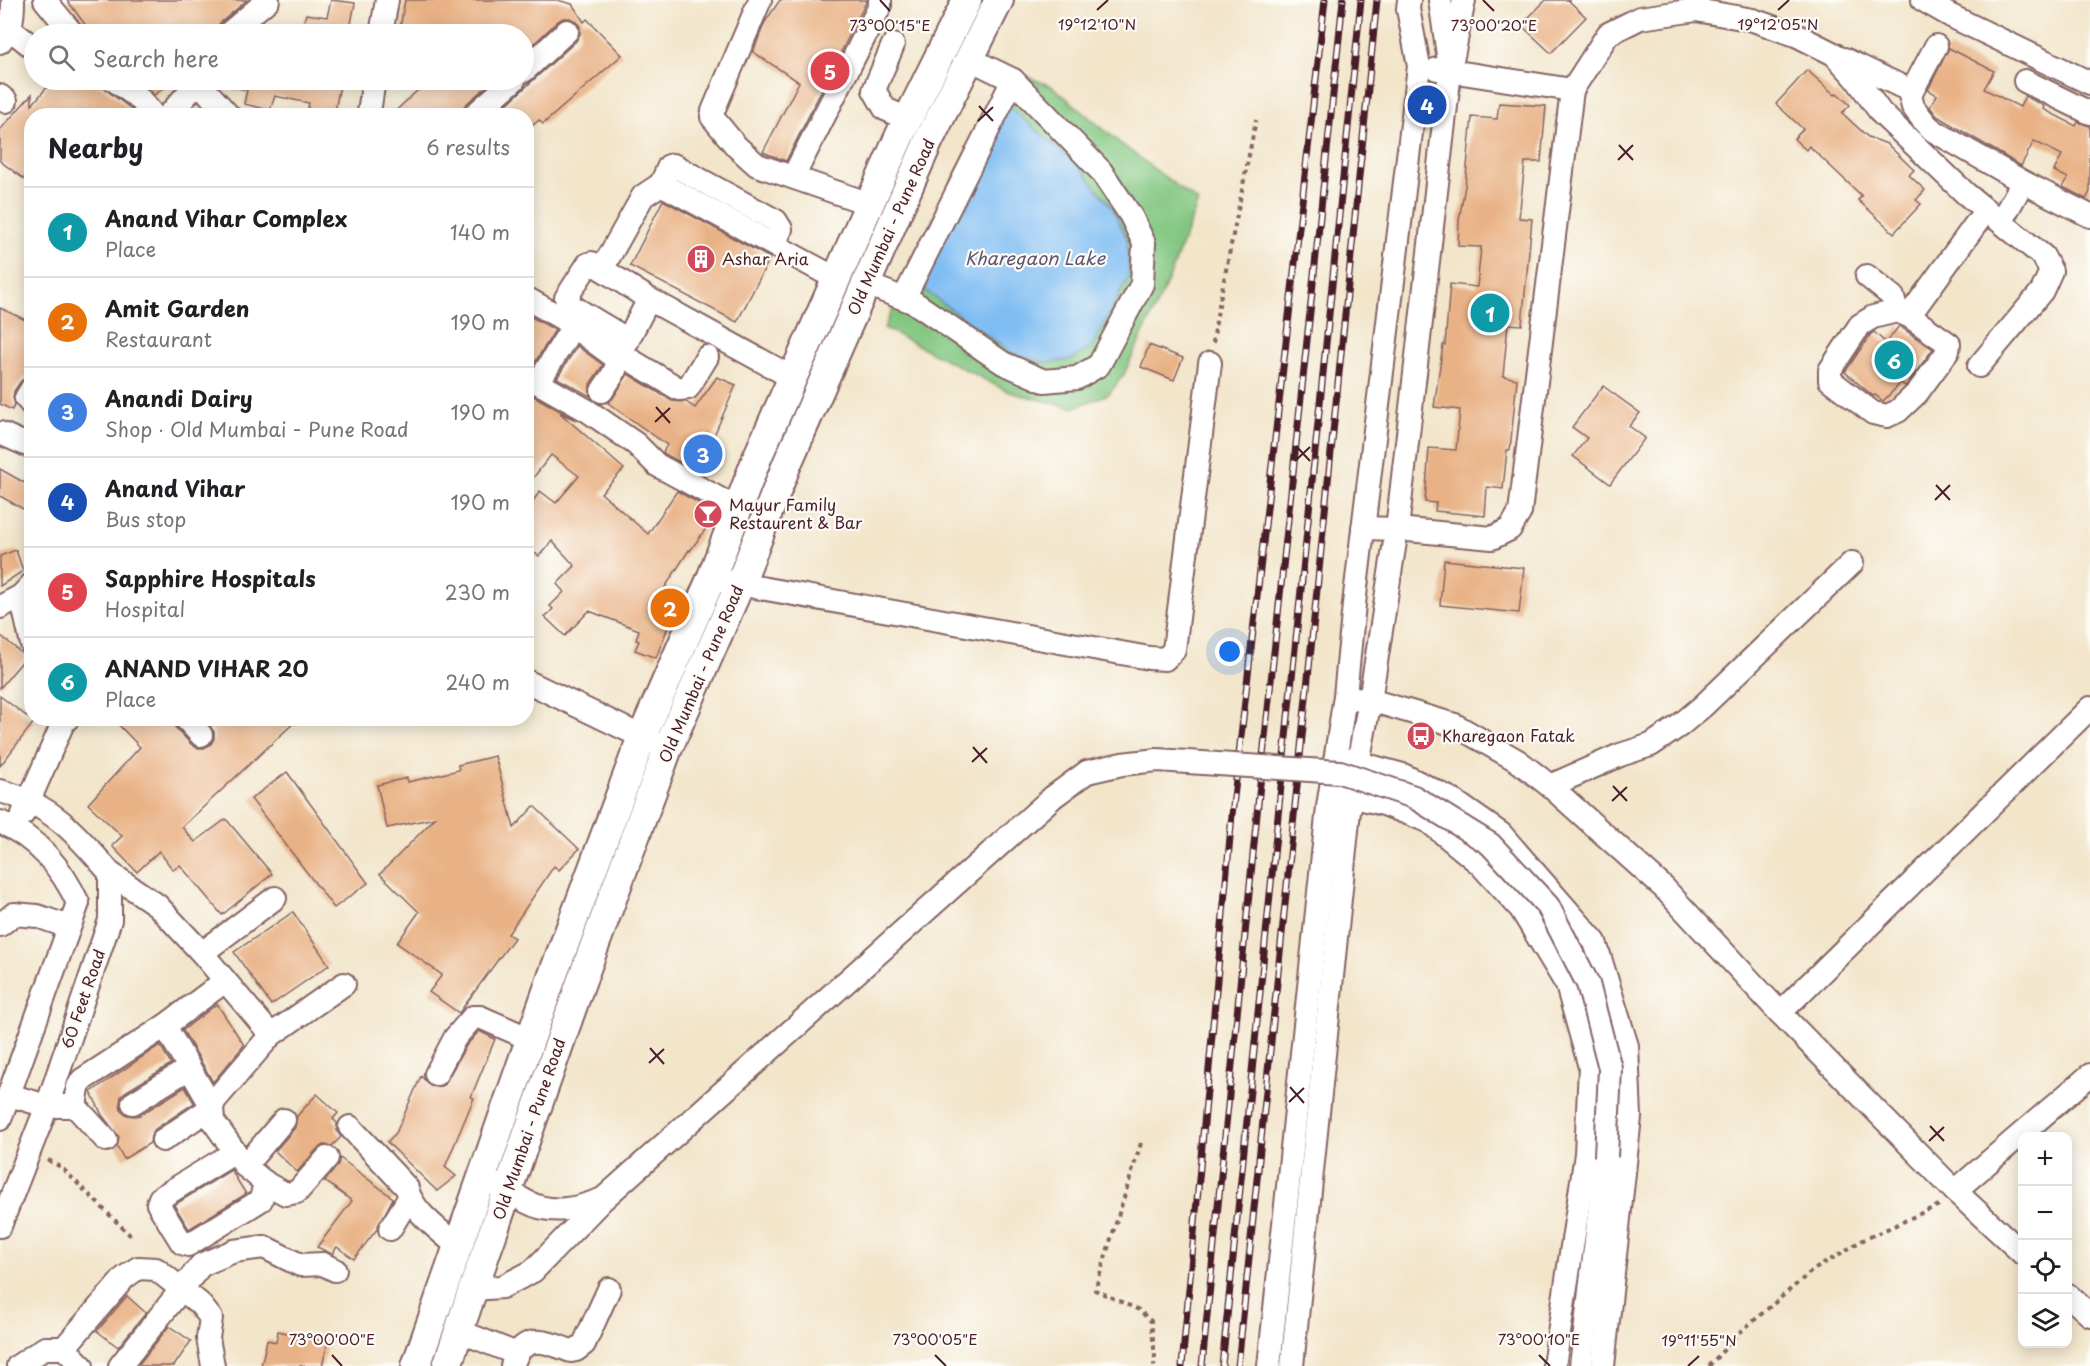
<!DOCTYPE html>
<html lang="en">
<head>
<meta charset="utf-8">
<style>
  :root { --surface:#fff; --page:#f6f6f6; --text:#202124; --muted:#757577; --line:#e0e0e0; --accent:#7c3aed }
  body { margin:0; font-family:"Playpen Sans",sans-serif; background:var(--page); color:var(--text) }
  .controls { position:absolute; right:18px; bottom:18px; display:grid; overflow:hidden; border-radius:12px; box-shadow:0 3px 15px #0003 }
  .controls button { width:54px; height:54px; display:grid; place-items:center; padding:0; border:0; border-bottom:2px solid var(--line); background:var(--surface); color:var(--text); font:30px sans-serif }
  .you { position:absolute; left:1230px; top:652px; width:21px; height:21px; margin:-15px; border:4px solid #fff; border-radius:50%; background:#1a73e8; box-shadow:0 0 0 9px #1a73e833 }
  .badge { display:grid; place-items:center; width:39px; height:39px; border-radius:50%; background:var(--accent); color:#fff; font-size:20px; font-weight:700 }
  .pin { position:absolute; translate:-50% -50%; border:3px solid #fff; box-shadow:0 2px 6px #0006 }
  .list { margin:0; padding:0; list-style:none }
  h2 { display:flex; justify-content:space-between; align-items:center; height:78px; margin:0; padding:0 24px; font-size:26px }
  h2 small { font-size:20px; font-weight:400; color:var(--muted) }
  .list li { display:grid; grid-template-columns:39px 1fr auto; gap:18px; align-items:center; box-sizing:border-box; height:90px; padding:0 24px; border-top:2px solid var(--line) }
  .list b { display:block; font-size:22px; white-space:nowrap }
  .list p { margin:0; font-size:20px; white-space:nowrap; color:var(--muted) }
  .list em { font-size:20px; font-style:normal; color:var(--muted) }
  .icon { flex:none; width:33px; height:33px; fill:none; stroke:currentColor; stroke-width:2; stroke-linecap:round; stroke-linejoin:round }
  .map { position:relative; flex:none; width:2090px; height:1366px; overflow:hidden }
  .search { position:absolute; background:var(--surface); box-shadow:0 3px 15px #0003; left:24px; top:24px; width:510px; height:66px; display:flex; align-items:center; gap:15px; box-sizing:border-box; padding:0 21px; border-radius:33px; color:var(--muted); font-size:22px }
  .panel { position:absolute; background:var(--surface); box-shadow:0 3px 15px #0003; left:24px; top:108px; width:510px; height:618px; border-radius:24px }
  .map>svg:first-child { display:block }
  .green { fill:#81c680; stroke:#667256; stroke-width:1.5 }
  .water { fill:#7fbdf3; stroke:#646e8f; stroke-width:1.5 }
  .building { fill:#e9b286 }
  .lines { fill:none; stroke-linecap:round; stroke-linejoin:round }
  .minor-casing { stroke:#856463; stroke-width:26 }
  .major-casing { stroke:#856463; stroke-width:32 }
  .path { stroke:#856463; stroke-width:4; stroke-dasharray:4.5 4.5; stroke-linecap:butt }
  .minor { stroke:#fff; stroke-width:22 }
  .major { stroke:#fff; stroke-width:28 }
  .rail-casing { stroke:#4a1f2b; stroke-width:7 }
  .rail { stroke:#fdfcf7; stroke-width:4.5; stroke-dasharray:14; stroke-linecap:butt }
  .minor-bridge-casing { stroke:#856463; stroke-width:26; stroke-linecap:butt }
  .minor-bridge { stroke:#fff; stroke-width:22 }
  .ticks { fill:none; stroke:#4a1f2b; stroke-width:2 }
  .labels { text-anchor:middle; stroke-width:4.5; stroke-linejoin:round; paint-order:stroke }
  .street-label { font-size:16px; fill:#4a1f2b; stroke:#fdfcf7 }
  .poi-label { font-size:16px; fill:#4a1f2b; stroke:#fdfcf7; text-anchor:start }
  .water-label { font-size:18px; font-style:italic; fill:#5d5671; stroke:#fdfcf7 }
  .ticks-label { font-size:15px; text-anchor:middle; fill:#4a1f2b; stroke:#fdfcf7; stroke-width:4.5; stroke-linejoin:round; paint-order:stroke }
</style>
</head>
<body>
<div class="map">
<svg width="2090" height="1366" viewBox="0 0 2090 1366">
  <rect width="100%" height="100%" fill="#fdfcf7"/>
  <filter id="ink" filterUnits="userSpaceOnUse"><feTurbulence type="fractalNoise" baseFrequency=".0167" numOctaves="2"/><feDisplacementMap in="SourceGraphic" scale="12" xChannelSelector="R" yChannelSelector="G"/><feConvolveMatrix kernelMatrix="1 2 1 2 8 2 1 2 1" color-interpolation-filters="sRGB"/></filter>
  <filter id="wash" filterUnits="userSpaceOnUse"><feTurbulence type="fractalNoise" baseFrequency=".008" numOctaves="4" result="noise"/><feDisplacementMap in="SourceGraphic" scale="24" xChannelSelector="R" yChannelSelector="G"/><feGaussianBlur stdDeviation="1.35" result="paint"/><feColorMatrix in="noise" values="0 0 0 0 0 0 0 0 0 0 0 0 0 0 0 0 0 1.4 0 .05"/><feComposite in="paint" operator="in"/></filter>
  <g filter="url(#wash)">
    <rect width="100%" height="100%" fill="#f2e5ca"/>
    <!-- green -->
    <polygon class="green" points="1009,69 1053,87 1120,143 1198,202 1168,281 1124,374 1109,394 1073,408 1009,392 884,328 935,215"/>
    <!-- water -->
    <polygon class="water" points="1006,104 1081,168 1113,209 1127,239 1129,276 1092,346 1073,359 1048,363 1016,355 983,333 922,288 922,282"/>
    <g id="blocks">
      <!-- building -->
      <g class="building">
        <polygon points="67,0 247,0 219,24 215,34 92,34"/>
        <polygon points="331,0 355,3 349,34 301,34 306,14 327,17"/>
        <polygon points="405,0 557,0 572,4 584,22 587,19 622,55 543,124 539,120 526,131 526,116 494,116 576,41 580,34 580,27 577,22 570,18 563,18 558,21 524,53 524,34 399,34"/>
        <polygon points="780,0 867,0 786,161 763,152 799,82 753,52 765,22"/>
        <polygon points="1546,0 1568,0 1586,17 1551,53 1521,25"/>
        <polygon points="1949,48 1994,71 1984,89 2020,107 2025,96 2044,106 2043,109 2076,126 2078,122 2090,126 2090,192 2086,199 2063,187 2068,178 2054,171 2062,155 2034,141 2021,166 1937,116 1930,107 1937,95 1928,90"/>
        <polygon points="1807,70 1835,95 1837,93 1850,105 1842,113 1868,137 1887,144 1914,170 1909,175 1925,190 1916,200 1921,204 1894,233 1858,200 1862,196 1809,146 1806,150 1794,139 1803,129 1776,104"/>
        <polygon points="53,80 93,80 130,108 136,116 32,116 32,185 0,161 0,130 32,94 32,105"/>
        <polygon points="143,80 175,80 154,95 140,82"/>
        <polygon points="233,80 341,80 334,116 306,116 309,103 275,96 270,110 244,104 247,90 232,87"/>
        <polygon points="429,80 436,87 444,80 494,80 464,106 460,116 390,116"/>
        <polygon points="1499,103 1546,106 1541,162 1525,162 1519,218 1532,219 1522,325 1508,324 1503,376 1517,379 1510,450 1507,450 1503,489 1487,487 1485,516 1435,511 1436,503 1425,502 1429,448 1456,450 1460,410 1434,407 1443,345 1445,345 1450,284 1477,287 1481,247 1458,246 1459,220 1465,186 1472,117 1497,119"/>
        <polygon points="663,200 770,258 737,322 630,266"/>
        <polygon points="0,308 32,323 32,371 29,375 21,381 14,391 13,398 15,404 12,410 0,404"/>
        <polygon points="526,314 555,330 534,364 526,360"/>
        <polygon points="1899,326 1933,349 1907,384 1905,386 1901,383 1883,401 1875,395 1873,396 1845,372 1870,335 1874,332 1886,343"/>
        <polygon points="1149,345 1183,358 1174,380 1141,367"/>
        <polygon points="577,346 603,365 590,384 590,396 557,378"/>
        <polygon points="628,374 672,401 686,402 695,408 717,377 736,385 698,472 665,454 663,452 667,445 608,403 613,398"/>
        <polygon points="1603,386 1640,413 1629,426 1645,438 1610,484 1573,456 1587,438 1572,427"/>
        <polygon points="532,395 576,420 560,413 624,469 601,493 648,534 677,491 717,513 690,551 689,550 660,595 678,601 656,658 635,650 639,641 636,640 639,630 589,611 565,636 545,617 553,609 550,606 564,592 557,584 575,566 552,541 539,556 526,547 526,511 540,491 556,503 579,476 551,455 526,487 526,403"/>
        <polygon points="0,469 32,487 32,514 0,496"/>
        <polygon points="16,550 23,571 0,586 0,556"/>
        <polygon points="1444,560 1524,568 1519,613 1440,605"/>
        <polygon points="0,635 26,657 0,688"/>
        <polygon points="0,696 34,722 0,766"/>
        <polygon points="112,718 172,718 175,727 191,744 197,748 204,748 211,744 214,739 214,732 204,718 299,718 182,827 195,842 226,819 272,874 222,915 180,865 173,870 159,851 137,872 112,846 122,836 88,804 140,747"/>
        <polygon points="495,756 514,828 534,806 579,849 559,870 554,866 508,934 514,938 459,1013 429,992 442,975 397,943 419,912 380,874 435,818 387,828 377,785 407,778 408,782 459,770 458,765"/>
        <polygon points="287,772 368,883 334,908 251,799"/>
        <polygon points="293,912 329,965 271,1005 234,952"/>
        <polygon points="217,1004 244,1045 213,1082 183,1030"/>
        <polygon points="479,1031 495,1039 471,1097 474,1098 445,1167 456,1176 437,1191 387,1142 396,1133 421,1076 430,1086 437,1087 444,1085 466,1046"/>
        <polygon points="160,1045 171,1064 125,1092 121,1096 120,1103 121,1110 127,1115 134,1116 140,1115 185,1087 194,1103 155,1129 151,1135 150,1143 124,1159 117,1146 119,1137 102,1115 91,1092"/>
        <polygon points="317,1094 338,1113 333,1119 337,1123 337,1131 341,1137 332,1146 323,1145 317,1149 297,1172 275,1151 295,1128 297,1116"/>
        <polygon points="340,1158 393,1198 377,1229 354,1259 337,1247 332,1254 317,1247 352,1201 325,1181 337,1166"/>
        <polygon points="231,1170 246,1194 189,1229 174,1205"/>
        <polygon points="127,1296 146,1313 118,1347 97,1331"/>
        <polygon points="169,1326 191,1341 174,1366 142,1366 139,1364"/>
        <polygon points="278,1331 328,1342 322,1366 261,1366 267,1340 276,1342"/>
      </g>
    </g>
  </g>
  <g filter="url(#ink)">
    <use href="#blocks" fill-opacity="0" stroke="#856463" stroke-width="1.5"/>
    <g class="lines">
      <!-- minor casing -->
      <g class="minor-casing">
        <g id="minor">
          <polyline points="45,0 73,34"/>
          <polyline points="760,0 713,111 712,117 736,146 757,165 870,204"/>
          <polyline points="1440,0 1448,55"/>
          <polyline points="1923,0 1951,16 2090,83"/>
          <polyline points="10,29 30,45"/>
          <polyline points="228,34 268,0"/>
          <polyline points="381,34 387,0"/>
          <path d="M0,42c12,-15 13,-23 13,-42"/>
          <polyline points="893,45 874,90 885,109 908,119"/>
          <polyline points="1936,46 1910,95 1913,107 1927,125 1934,131 2023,182 2090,216"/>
          <polyline points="970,59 1013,80"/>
          <polyline points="1844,59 1911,91"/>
          <polyline points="1437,69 1572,90"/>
          <polyline points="524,71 567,31"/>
          <polyline points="114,80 139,98 154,116"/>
          <polyline points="2025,81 2090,113"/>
          <polyline points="198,82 229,116"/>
          <polyline points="0,96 6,101"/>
          <polyline points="168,116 200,80"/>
          <polyline points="372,116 369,112 374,80"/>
          <polyline points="473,116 514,80"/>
          <polyline points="793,177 880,6 880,0"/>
          <polyline points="661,184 669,166 673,165 776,221 781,229 774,245"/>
          <polyline points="2001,221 2023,182"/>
          <polyline points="602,269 592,263 588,264 566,298 568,304 628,340"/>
          <polyline points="1867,276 1893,297 1897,311"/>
          <polyline points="866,284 915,303 1003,363 1044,381 1077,378 1099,365 1142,284 1144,243 1131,216 1101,171 1013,80 904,298"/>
          <path d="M526,298l37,21 52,38c6,11 -7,24 -13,34"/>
          <polyline points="649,299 622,351 627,358 679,389 688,388 707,357"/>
          <polyline points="1909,316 1949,344 1948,351 1917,393 1898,411 1887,416 1873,413 1830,380 1830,370 1860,325 1873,317 1897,311 1909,316 1986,210"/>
          <polyline points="526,376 588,411 636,444 657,465 738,509"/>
          <polyline points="793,378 649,299 602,269 643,196 661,184 837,279"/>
          <polyline points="538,383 573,326"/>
          <polyline points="32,388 26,398 32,405"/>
          <polyline points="0,433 32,447"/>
          <polyline points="1363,528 1397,529 1492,538 1510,529 1520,512 1572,90 1608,34 1640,18 1696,10 1753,20 1798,36 1834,54 1855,77 1881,113 1966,194 2043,256 2051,271 2042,291 1979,366"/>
          <polyline points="711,579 1149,658 1165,659 1174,650 1210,363"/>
          <polyline points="21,596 32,644"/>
          <polyline points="0,607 21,596 32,584"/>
          <polyline points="526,681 657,744"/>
          <polyline points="1355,698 1370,700 1455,725 1518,761 1550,786 1664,888 1780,1013 1955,1191 2090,1075"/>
          <polyline points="185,718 201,735"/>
          <polyline points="1345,759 1403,775 1451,799 1501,834 1595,942 1627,1046 1630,1117 1603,1366"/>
          <polyline points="1550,786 1620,755 1651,745 1679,726 1703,706 1852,563"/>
          <path d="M0,791c51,13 77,43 110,82v47l-63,186 -47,120"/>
          <polyline points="1338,793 1384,804 1428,821 1480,864 1521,909 1567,985 1590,1067 1586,1154 1554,1366"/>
          <polyline points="23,814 63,723 68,718"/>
          <path d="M0,822c36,15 62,46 78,81l-78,216"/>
          <polyline points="110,873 157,905 202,953 271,1035 344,984"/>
          <polyline points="0,925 14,914 37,916 69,927"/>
          <polyline points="202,953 275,898"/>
          <polyline points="1780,1013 2090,708"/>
          <polyline points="271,1035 215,1100 212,1107 213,1121 245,1166 267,1184 286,1194 297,1192 327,1158"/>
          <polyline points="436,1074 455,1038 473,1017 480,1017 530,1039"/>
          <polyline points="9,1095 47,1106 75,1106 106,1140"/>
          <polyline points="133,1103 188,1069"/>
          <polyline points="75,1106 78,1087 82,1080 165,1026"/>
          <path d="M350,1127l57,61c5,24 33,42 50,58"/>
          <polyline points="163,1140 212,1107 165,1026 225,981"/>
          <polyline points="235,1152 160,1198 158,1204 182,1243 188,1245 261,1200 265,1182"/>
          <polyline points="245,1166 284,1120"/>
          <path d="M494,1184c12,5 22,12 33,18 24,13 50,7 73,-2"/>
          <polyline points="1955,1191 2022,1253"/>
          <polyline points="390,1229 409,1198"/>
          <polyline points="473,1289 502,1287 533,1271 602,1200 1053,797"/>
          <polyline points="2068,1295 2090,1315"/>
          <polyline points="459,1331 517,1354 512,1366"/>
          <polyline points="64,1348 124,1278 138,1268 156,1269 199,1303 211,1318 208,1338 213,1366"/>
          <path d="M517,1354c13,-21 35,-10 54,-3l5,-1 8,-6 25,-55"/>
          <polyline points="18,1366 45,1348 64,1348 82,1366"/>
          <polyline points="120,1366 201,1265 234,1251 264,1247 300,1265 323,1264 335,1270"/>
          <polyline points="1269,1366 1328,807 1345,696 1354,604 1419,66 1408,9 1409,0"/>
          <polyline points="1292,1366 1349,811 1370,700 1397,529 1450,71 1464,0"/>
          <polyline points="1581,1366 1606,1157"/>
        </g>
      </g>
      <!-- major casing -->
      <g class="major-casing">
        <g id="major">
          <polyline points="416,1366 551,980 642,737 711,579 757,458 900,135 967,0"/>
          <polyline points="447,1366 473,1289 580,985 668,748 740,584 787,464 929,140 999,0"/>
        </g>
      </g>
      <!-- path -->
      <g class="path">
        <polyline points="1213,343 1217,315 1256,120"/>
        <polyline points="1141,1143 1095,1290 1139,1310 1151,1321 1155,1357 1154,1366"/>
        <polyline points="48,1160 61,1167 133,1238"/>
        <polyline points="1709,1366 1738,1334 1812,1271 1861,1241 1939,1205"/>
      </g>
      <!-- minor -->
      <use href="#minor" class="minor"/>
      <!-- major -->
      <use href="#major" class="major"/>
      <!-- rail casing -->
      <g class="rail-casing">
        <g id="rail">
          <polyline points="1182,1366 1232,815 1325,0"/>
          <polyline points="1202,1366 1259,794 1343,0"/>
          <polyline points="1222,1366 1361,0"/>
          <polyline points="1238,1366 1377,0"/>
        </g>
      </g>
      <!-- rail -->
      <use href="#rail" class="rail"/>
      <!-- minor-bridge casing -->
      <g class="minor-bridge-casing">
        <polyline id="minor-bridge" points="1053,797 1087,772 1122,764 1157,760 1340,772 1414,797 1490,844 1548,906 1588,984 1610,1068 1606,1157"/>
      </g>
      <!-- minor-bridge -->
      <use href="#minor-bridge" class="minor-bridge"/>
    </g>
  </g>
  <!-- ticks -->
  <path class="ticks" d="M880,0l10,11M1483,0l11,11M1097,10l11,-10M1778,10l11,-10M979,106l14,15M978,121l15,-14M1619,145l14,15M1618,160l15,-15M656,407l14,16M655,422l15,-14M1296,446l14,15M1295,461l15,-14M1936,485l14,15M1935,500l15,-15M973,747l14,16M972,762l15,-14M1613,786l14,15M1612,801l15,-14M650,1048l14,16M649,1063l15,-14M1290,1087l14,16M1289,1102l15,-14M1930,1126l14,15M1929,1141l15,-14M332,1355l10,11M935,1355l11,11M1539,1355l11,11M1688,1366l11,-10"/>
  <!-- icons -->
  <defs>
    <g id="building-disc" transform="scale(1.5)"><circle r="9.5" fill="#d1495b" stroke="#fdfcf7"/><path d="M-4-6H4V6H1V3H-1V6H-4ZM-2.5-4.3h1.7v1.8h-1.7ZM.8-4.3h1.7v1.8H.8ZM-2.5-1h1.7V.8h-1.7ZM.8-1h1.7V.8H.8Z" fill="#fff"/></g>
    <g id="bar-disc" transform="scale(1.5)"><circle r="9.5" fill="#d1495b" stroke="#fdfcf7"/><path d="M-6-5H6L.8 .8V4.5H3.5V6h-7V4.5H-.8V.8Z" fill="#fff"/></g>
    <g id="bus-disc" transform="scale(1.5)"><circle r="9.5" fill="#d1495b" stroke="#fdfcf7"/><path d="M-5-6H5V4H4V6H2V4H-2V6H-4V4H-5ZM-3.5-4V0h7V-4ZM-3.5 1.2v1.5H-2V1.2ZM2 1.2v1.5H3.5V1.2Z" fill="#fff"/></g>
  </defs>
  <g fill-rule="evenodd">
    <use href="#building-disc" x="701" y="259"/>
    <use href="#bar-disc" x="708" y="514"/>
    <use href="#bus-disc" x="1421" y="736"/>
  </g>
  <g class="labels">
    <!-- street labels -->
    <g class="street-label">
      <text transform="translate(891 227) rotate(-66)" y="6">Old Mumbai - Pune Road</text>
      <text transform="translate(701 674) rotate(-67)" y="6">Old Mumbai - Pune Road</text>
      <text transform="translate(83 999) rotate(-71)" y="6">60 Feet Road</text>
      <text transform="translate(529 1129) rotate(-71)" y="6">Old Mumbai - Pune Road</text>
    </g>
    <!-- poi labels -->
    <g class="poi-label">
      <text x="722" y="265">Ashar Aria</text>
      <text x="729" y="511">Mayur Family<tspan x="729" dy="18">Restaurent &amp; Bar</tspan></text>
      <text x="1442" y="742">Kharegaon Fatak</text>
    </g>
    <!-- water labels -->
    <g class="water-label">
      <text x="1035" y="265">Kharegaon Lake</text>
    </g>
  </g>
  <g class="ticks-label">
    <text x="1097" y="30">19°12'10"N</text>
    <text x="1778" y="30">19°12'05"N</text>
    <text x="1494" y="31">73°00'20"E</text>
    <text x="890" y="31">73°00'15"E</text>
    <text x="332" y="1345">73°00'00"E</text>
    <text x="935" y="1345">73°00'05"E</text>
    <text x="1539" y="1345">73°00'10"E</text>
    <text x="1699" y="1346">19°11'55"N</text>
  </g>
</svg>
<div class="controls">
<button>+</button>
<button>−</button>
<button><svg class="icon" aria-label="locate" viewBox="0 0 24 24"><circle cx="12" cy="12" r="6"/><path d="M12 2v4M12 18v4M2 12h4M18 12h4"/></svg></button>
<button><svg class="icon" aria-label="layers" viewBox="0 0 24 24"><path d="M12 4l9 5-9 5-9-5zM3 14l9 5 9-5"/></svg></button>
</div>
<div class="you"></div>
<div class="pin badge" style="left:1490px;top:313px;background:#0f9aa8">1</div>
<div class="pin badge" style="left:670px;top:608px;background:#e8710a">2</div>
<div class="pin badge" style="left:703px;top:454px;background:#3f7fe0">3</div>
<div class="pin badge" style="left:1427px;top:105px;background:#1a4fb4">4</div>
<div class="pin badge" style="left:830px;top:71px;background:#e0444e">5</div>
<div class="pin badge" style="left:1894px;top:360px;background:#0f9aa8">6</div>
<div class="search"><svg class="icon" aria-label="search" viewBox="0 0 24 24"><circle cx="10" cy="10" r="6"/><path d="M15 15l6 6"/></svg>Search here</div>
<section class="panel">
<h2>Nearby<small>6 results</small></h2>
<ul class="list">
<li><span class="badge" style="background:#0f9aa8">1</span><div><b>Anand Vihar Complex</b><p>Place</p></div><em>140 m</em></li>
<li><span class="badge" style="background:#e8710a">2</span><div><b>Amit Garden</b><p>Restaurant</p></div><em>190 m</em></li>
<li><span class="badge" style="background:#3f7fe0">3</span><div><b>Anandi Dairy</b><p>Shop · Old Mumbai - Pune Road</p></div><em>190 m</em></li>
<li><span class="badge" style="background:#1a4fb4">4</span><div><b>Anand Vihar</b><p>Bus stop</p></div><em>190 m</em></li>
<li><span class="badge" style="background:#e0444e">5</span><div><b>Sapphire Hospitals</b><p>Hospital</p></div><em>230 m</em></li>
<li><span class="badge" style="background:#0f9aa8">6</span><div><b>ANAND VIHAR 20</b><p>Place</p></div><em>240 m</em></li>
</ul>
</section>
</div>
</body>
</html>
